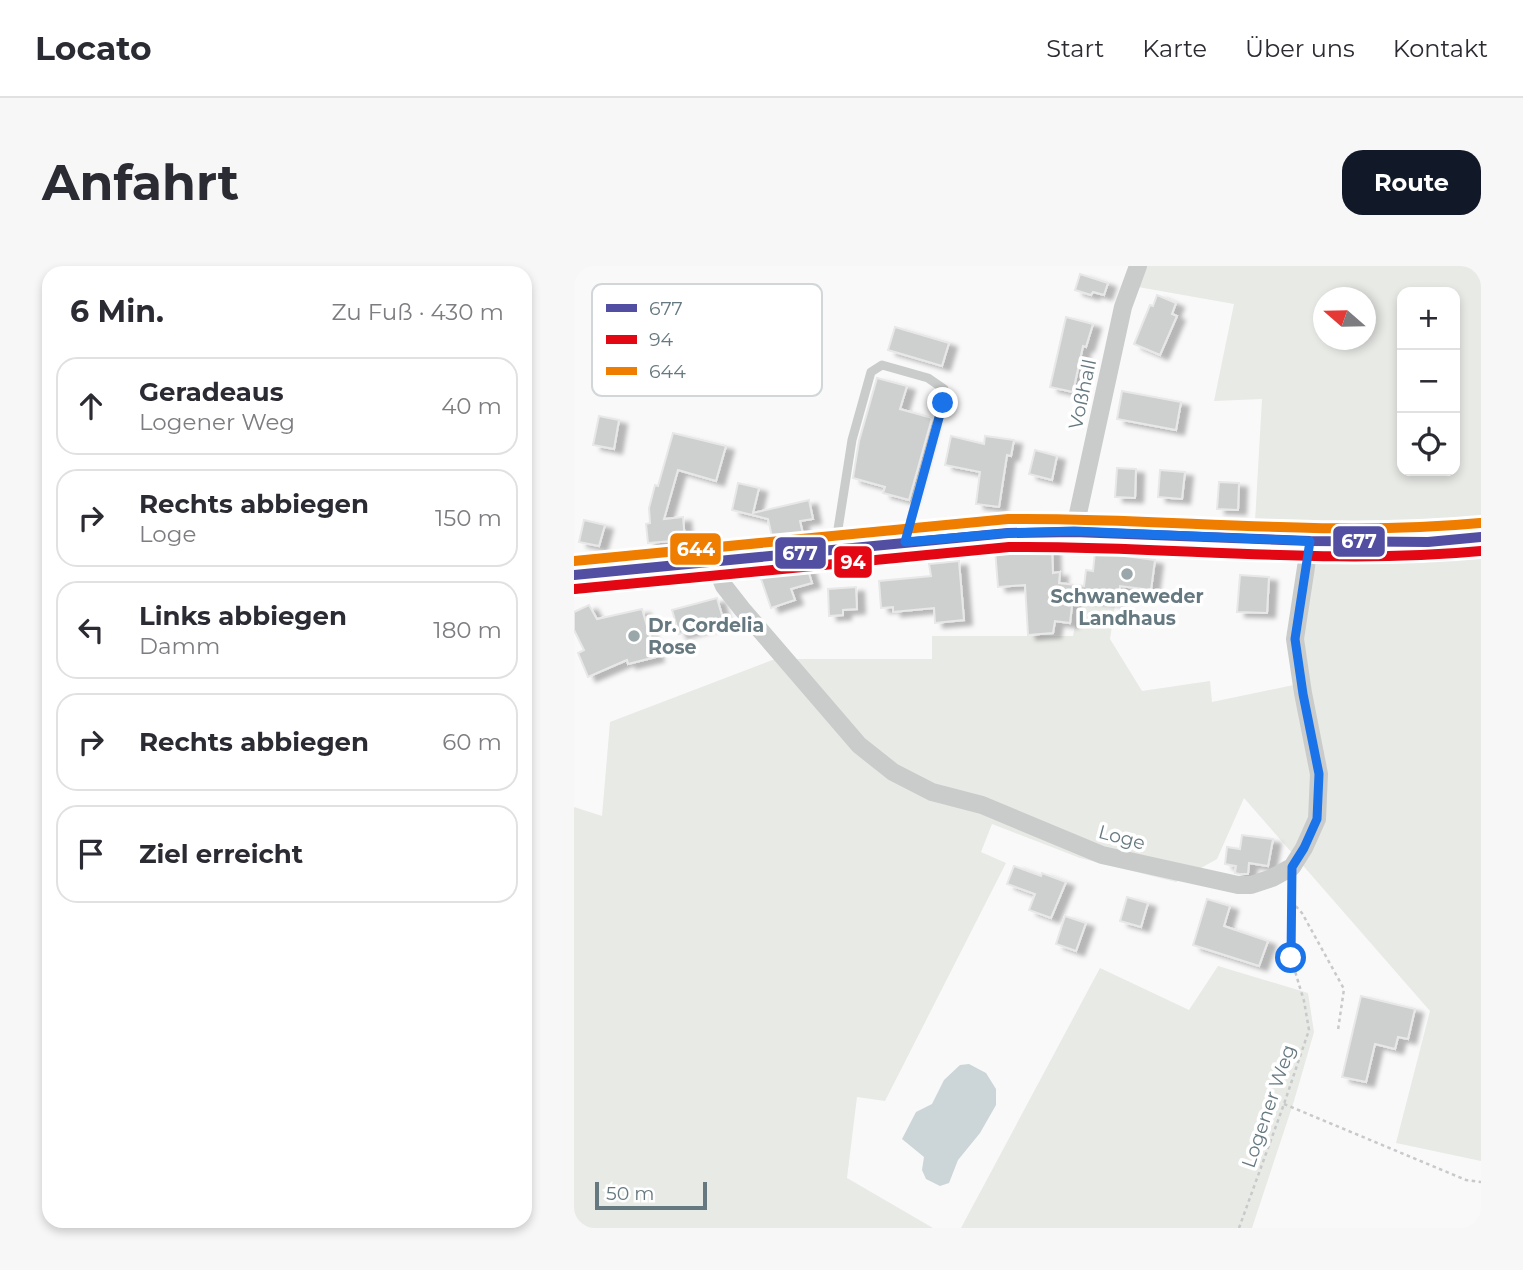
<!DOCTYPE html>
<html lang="de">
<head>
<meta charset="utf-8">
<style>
  :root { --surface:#fff; --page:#f7f7f7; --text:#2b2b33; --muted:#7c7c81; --line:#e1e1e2; --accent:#111827 }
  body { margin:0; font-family:Montserrat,sans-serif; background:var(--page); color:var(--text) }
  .controls { position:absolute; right:21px; top:21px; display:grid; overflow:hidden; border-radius:14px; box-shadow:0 4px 10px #0003 }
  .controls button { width:63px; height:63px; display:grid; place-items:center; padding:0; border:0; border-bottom:2px solid var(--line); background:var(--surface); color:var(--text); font:35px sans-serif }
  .compass { position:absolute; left:739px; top:21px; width:63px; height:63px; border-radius:50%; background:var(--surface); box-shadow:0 4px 10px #0003; rotate:290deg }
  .scale { position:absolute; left:21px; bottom:18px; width:112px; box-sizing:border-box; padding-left:7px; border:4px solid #667980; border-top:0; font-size:19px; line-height:24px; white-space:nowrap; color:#667980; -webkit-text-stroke:5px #fff; paint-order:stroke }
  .stop { position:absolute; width:21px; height:21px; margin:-16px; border:5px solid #1a73e8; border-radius:50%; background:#fff }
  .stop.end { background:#1a73e8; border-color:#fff; box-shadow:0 2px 7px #0008 }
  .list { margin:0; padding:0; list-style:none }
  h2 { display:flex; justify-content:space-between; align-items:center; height:91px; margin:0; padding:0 28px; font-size:30px }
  h2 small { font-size:23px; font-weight:400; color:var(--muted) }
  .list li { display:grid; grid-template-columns:46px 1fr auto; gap:21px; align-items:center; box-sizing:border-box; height:98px; margin:0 14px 14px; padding:0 14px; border:2px solid var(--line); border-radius:21px }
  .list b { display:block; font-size:26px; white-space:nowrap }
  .list p { margin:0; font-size:23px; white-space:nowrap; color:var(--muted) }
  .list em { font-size:23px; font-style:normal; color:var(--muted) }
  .icon { flex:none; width:38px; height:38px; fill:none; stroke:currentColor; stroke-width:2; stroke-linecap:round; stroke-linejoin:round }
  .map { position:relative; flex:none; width:907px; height:962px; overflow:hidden; border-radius:21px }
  header { display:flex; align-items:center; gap:42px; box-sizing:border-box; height:98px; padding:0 35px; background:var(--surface); border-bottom:2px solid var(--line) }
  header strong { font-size:33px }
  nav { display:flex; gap:38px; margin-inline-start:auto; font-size:24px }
  .intro { display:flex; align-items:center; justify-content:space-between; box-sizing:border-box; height:168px; padding:0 42px }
  h1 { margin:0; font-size:49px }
  .button { padding:18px 32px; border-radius:21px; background:var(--accent); color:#fff; font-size:24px; font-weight:700 }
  main { display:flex; gap:42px; padding:0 42px }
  aside { flex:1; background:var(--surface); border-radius:21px; box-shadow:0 4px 10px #0003 }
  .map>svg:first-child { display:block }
  .green { fill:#e8eae6; fill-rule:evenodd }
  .water { fill:#ccd5d7 }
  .building { fill:#ced0d0; stroke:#e8e8e8; stroke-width:2; filter:url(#shadow) }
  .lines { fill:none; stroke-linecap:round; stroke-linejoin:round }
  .secondary-casing { stroke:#d4d5d6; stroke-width:28 }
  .path { stroke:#c8c9ca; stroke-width:2.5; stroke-dasharray:3.5 3.5; stroke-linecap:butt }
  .service { stroke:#cacccc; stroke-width:9 }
  .minor { stroke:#cacccc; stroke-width:18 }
  .secondary { stroke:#dfe0e0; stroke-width:24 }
  .bus-1-casing { stroke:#fff; stroke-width:16 }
  .bus-2-casing { stroke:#fff; stroke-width:16 }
  .bus-3-casing { stroke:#fff; stroke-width:16 }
  .bus-1 { stroke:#524ea2; stroke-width:10 }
  .bus-2 { stroke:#e30613; stroke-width:10 }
  .bus-3 { stroke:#ef7d00; stroke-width:10 }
  .route { stroke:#1a73e8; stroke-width:9 }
  .poi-dot { fill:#99a6aa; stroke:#fff; stroke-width:2.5 }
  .labels { text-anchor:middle; stroke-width:7; stroke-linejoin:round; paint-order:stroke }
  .street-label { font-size:19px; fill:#667980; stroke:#fff }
  .poi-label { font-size:19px; font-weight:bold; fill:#667980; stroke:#fff }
  .key { fill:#fff; stroke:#d1d7d9; stroke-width:2 }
  .key-label { font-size:19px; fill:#667980 }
  .line-badge { stroke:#fff; stroke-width:2.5 }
  .badge-label { font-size:19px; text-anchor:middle; font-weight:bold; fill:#fff }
</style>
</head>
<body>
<header>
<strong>Locato</strong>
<nav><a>Start</a><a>Karte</a><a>Über uns</a><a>Kontakt</a></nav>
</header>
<div class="intro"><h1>Anfahrt</h1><a class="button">Route</a></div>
<main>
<aside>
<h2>6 Min.<small>Zu Fuß · 430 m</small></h2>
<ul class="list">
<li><svg class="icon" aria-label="ahead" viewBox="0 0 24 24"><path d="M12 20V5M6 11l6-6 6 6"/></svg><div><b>Geradeaus</b><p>Logener Weg</p></div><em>40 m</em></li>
<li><svg class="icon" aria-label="right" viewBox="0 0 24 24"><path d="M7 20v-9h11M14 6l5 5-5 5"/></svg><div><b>Rechts abbiegen</b><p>Loge</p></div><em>150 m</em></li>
<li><svg class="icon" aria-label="left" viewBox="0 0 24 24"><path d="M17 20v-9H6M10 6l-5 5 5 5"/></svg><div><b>Links abbiegen</b><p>Damm</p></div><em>180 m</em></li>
<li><svg class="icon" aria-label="right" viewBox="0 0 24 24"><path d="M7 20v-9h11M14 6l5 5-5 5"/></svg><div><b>Rechts abbiegen</b></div><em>60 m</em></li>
<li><svg class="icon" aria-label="arrive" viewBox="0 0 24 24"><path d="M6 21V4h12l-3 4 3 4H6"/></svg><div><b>Ziel erreicht</b></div></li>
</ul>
</aside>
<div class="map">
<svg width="907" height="962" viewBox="0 0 907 962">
  <defs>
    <filter id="shadow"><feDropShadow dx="8" dy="4.5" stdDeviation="2" flood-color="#0004"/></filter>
  </defs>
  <rect width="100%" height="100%" fill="#f9f9f9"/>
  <!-- green -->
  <g class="green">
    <path d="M572,0h335v252l-103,6 -123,-2 7,-123 -48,2 20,-97 -96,-17zM828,26h53v179h-53zM750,32h42v42h-42z"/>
    <polygon points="907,285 907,895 822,877 856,745 670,532 643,593 602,616 506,592 418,558 407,586 432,597 311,835 283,831 273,912 359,962 0,962 0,541 28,550 36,456 201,393 358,393 358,370 499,370 506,334 541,339 536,373 568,425 636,415 638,436 734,416 728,369 735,321 744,291 832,290"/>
    <polygon points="644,700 734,727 740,766 720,835 678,962 387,962 526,702 615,744"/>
  </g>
  <!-- water -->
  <polygon class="water" points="395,798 412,807 422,823 422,839 406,867 384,894 375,917 366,920 352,913 348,904 350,891 328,873 342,846 358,838 370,814 386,799"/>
  <!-- building -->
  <g class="building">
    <polygon points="506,8 534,17 530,29 519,26 517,29 501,24"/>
    <polygon points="583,29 602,37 598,48 603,50 586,89 560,78 576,39 579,40"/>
    <polygon points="492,51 519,58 512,81 509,80 499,126 476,121"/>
    <polygon points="321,61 375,77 368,100 314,84"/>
    <polygon points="303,112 333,120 326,143 358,152 335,234 309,227 311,221 279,212 285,175"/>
    <polygon points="548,125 607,136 602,164 543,153"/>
    <polygon points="25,150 45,154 40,183 19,179"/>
    <polygon points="99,167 152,180 142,215 104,204 90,253 109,251 111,274 74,277 72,258 76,257 75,242 81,219 84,220"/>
    <polygon points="377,170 410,178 411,170 440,174 437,190 433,189 425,241 402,238 406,206 371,199"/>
    <polygon points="461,184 483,190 478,214 455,208"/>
    <polygon points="543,202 562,203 561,232 541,231"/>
    <polygon points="586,204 611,206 608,233 584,231"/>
    <polygon points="645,216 665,217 664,244 643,243"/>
    <polygon points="164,217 185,222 179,247 235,234 239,253 226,255 229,268 199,275 194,253 158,244"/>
    <polygon points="10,254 31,259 25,280 5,276"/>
    <polygon points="478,281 479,307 486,306 485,317 510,320 512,304 519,305 521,286 581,294 577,324 546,320 544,336 499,331 496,357 481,355 479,367 454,369 451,319 424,321 421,283"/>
    <polygon points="385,295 390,354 361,357 360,342 319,346 319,341 307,342 305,315 357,310 355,298"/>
    <polygon points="233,301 238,317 217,323 221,334 197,342 187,313 219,303"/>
    <polygon points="666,309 695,311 693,347 663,346"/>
    <polygon points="282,321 283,343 269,344 269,349 255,350 254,323"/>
    <polygon points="143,332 150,356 105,368 98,344"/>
    <polygon points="15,339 23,353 68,343 82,391 54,398 53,394 14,411 4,387 10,384 0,364 0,346"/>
    <polygon points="668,569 699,573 694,600 675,597 674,608 665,608 661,607 662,600 651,598 653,581 666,583"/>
    <polygon points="440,600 467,610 468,607 492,616 477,652 455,644 461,628 433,618"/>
    <polygon points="553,631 574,637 567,661 546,655"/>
    <polygon points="633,633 656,640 650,660 694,675 685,700 619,679"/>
    <polygon points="491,650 512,657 502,685 482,678"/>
    <polygon points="787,730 841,743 834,773 824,771 821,783 801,778 792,816 768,811"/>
  </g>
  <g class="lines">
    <!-- secondary casing -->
    <g class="secondary-casing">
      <polyline id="secondary" points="0,309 434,267 500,266 736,275 854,276 907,271"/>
    </g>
    <!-- path -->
    <g class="path">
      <polyline points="717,635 728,647 770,723 764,764"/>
      <polyline points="710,838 892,914 907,916"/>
      <polyline points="665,962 710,838 735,764 730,735 717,692 718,619"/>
    </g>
    <!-- service -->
    <polyline class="service" points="261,282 278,174 297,106 308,99 354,112 370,123 369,137 331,275"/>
    <!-- minor -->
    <g class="minor">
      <polyline points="500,266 549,41 564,0"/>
      <polyline points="140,296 150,320 168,343 285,479 319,506 358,526 408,539 528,589 664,619 677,619 698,612 718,601 730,582 743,553 745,508 729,427 721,373 736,275"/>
    </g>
    <!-- secondary -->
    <use href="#secondary" class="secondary"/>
    <!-- bus-1 casing -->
    <g class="bus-1-casing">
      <polyline id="bus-1" points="0,309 434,267 500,266 736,275 854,276 907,271"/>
    </g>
    <!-- bus-2 casing -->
    <g class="bus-2-casing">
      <path id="bus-2" d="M1,323l434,-42c157,-2 315,19 472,4"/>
    </g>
    <!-- bus-3 casing -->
    <g class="bus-3-casing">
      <path id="bus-3" d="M0,295l434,-42c157,-2 315,19 472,4"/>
    </g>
    <!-- bus-1 -->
    <use href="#bus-1" class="bus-1"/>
    <!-- bus-2 -->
    <use href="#bus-2" class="bus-2"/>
    <!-- bus-3 -->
    <use href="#bus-3" class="bus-3"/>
  </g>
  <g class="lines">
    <!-- route -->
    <polyline class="route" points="369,137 331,276 434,267 500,265 736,275 721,373 729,428 745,508 743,553 730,582 718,601 717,692"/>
  </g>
  <!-- markers -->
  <g class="poi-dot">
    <circle cx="553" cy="308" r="7"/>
    <circle cx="60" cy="370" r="7"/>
  </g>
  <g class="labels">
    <!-- street labels -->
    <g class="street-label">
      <text transform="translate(508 128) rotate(-78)" y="7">Voßhall</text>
      <text transform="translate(548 571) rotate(15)" y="7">Loge</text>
      <text transform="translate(694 840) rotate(-71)" y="7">Logener Weg</text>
    </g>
    <!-- poi labels -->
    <g class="poi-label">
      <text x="553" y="337">Schwaneweder<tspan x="553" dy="22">Landhaus</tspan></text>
      <text x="74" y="366" text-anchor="start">Dr. Cordelia<tspan x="74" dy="22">Rose</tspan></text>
    </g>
  </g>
  <!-- legend -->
  <rect x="18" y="18" width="230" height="112" rx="10" class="key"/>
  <rect x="32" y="38" width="31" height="8" fill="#524ea2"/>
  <rect x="32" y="69" width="31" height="9" fill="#e30613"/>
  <rect x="32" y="101" width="31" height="8" fill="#ef7d00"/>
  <g class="key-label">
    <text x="75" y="49">677</text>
    <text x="75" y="80">94</text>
    <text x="75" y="112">644</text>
  </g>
  <g class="line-badge">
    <rect x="758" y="259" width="54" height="33" rx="7" fill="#524ea2"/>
    <rect x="95" y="266" width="53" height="34" rx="7" fill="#ef7d00"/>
    <rect x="200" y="270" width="53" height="34" rx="7" fill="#524ea2"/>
    <rect x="259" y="279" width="40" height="34" rx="7" fill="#e30613"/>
  </g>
  <g class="badge-label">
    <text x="785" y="282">677</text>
    <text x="122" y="290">644</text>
    <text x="226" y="294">677</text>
    <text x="279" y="303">94</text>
  </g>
</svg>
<div class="controls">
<button>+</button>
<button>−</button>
<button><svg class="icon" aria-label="locate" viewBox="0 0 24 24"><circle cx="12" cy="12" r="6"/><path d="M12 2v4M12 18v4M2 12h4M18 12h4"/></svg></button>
</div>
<svg class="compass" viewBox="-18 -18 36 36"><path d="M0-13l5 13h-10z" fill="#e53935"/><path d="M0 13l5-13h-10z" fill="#7c7c81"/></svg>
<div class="scale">50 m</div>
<div class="stop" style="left:717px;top:692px"></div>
<div class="stop end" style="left:369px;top:137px"></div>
</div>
</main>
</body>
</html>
